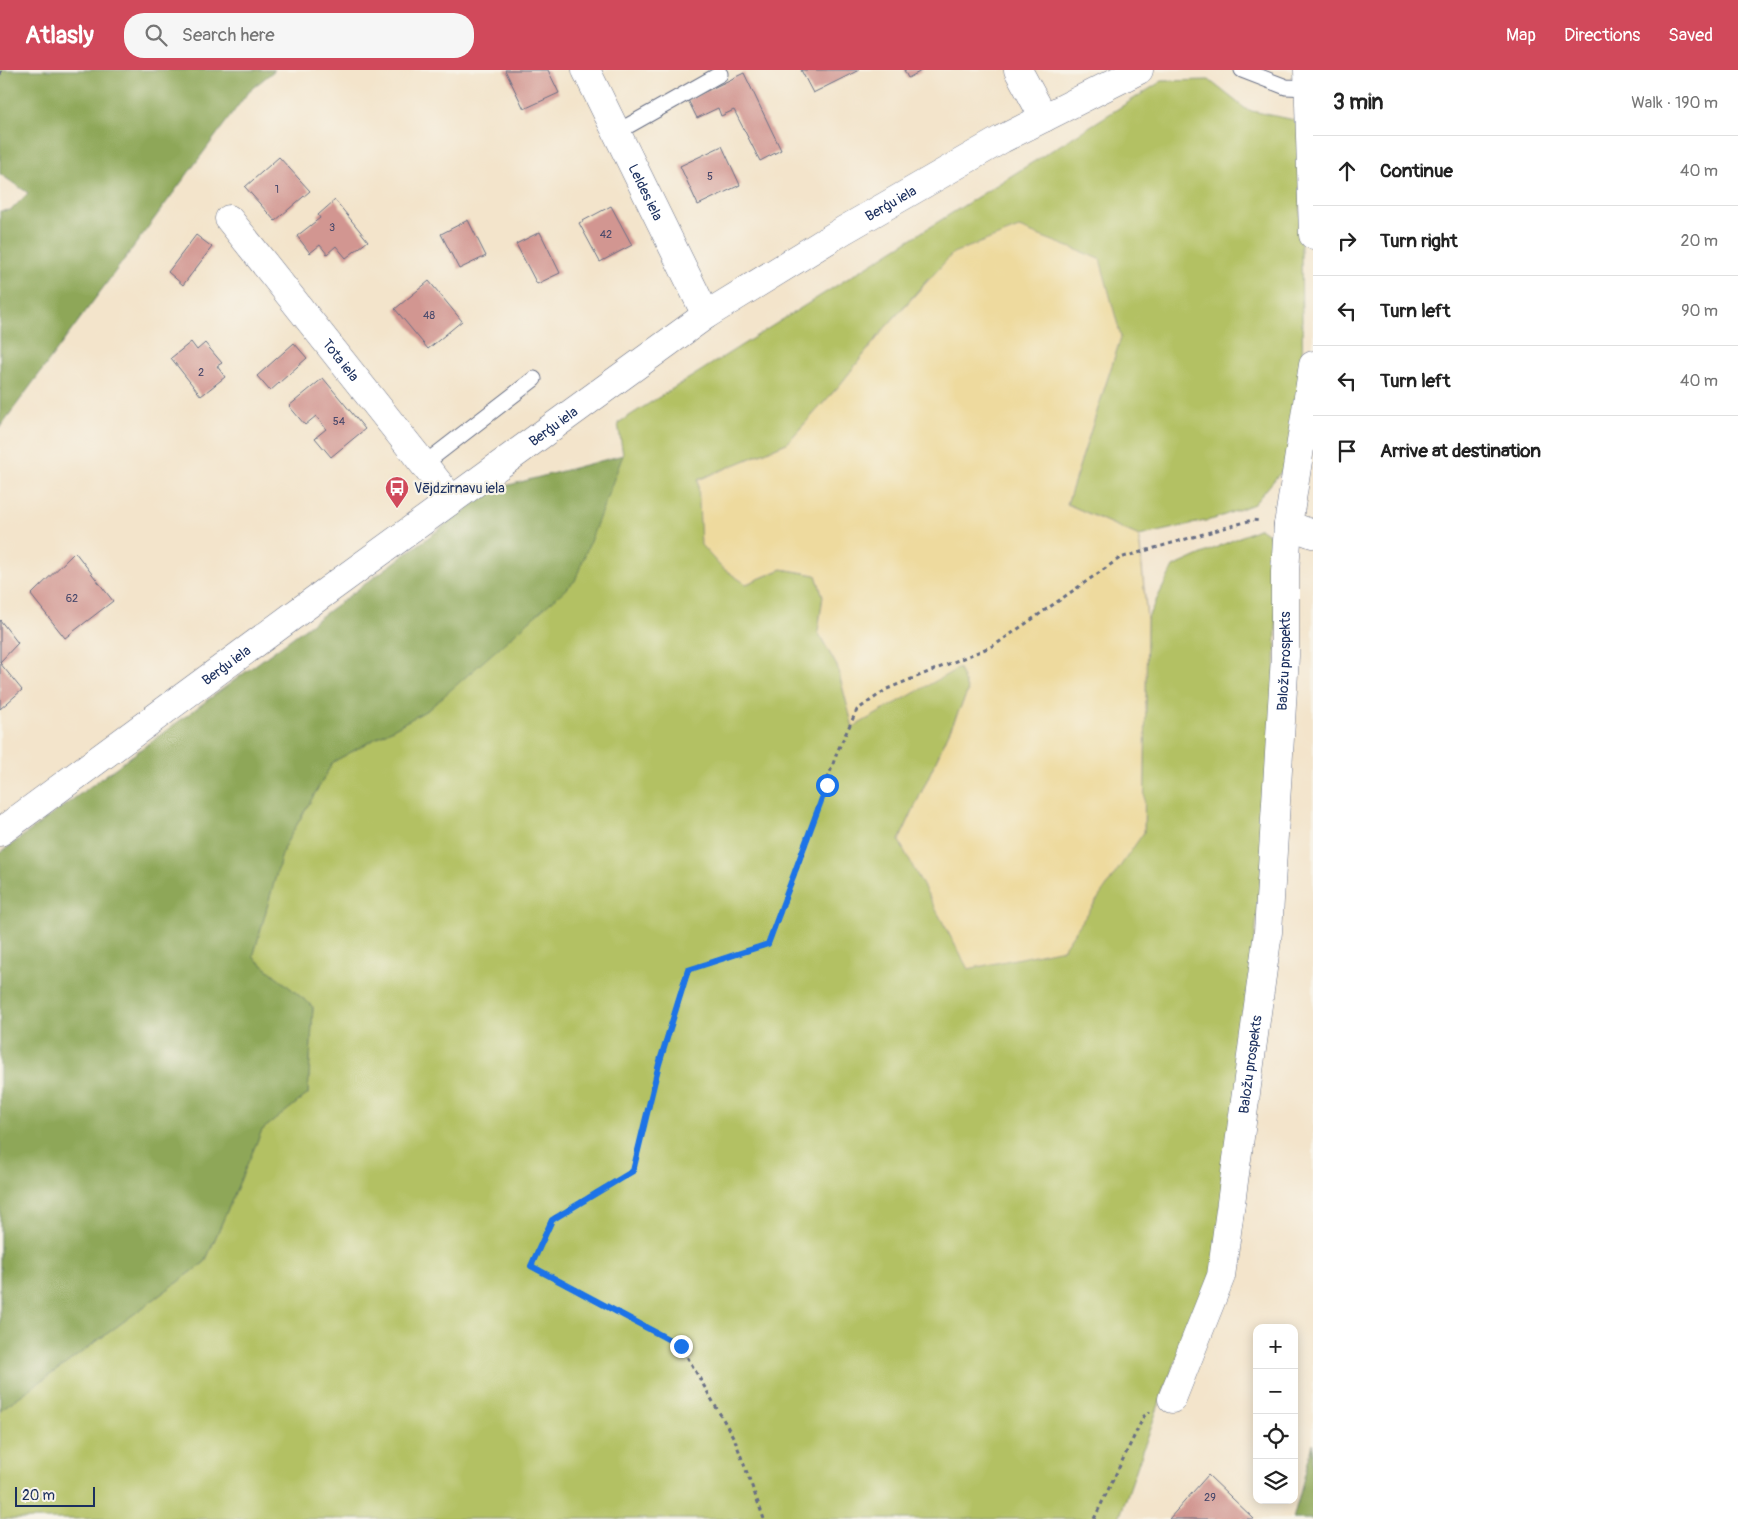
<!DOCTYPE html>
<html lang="en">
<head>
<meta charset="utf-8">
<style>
  :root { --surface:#fff; --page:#f6f6f6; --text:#222; --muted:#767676; --line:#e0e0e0; --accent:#d1495b }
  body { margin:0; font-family:Pangolin,sans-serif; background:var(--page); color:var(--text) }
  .controls { position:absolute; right:15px; bottom:15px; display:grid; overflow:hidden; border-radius:10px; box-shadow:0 2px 12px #0003 }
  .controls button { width:45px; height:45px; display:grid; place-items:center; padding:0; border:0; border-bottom:1px solid var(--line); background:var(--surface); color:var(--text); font:25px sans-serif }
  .scale { position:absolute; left:15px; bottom:12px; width:80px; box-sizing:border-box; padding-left:5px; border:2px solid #1b2f5e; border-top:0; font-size:14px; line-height:18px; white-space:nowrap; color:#1b2f5e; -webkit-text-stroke:4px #f7f3e8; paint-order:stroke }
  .stop { position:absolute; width:15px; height:15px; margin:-11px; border:4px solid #1a73e8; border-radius:50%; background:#fff }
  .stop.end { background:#1a73e8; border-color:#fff; box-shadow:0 1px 5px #0008 }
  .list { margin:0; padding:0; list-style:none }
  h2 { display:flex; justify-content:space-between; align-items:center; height:65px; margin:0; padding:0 20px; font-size:21px }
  h2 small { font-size:16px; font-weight:400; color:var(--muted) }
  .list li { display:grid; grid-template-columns:32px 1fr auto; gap:15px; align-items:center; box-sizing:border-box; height:70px; padding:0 20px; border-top:1px solid var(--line) }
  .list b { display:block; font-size:19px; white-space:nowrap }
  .list em { font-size:16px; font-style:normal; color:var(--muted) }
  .icon { flex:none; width:28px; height:28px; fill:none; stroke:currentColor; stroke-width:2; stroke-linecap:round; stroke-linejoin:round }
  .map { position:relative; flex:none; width:1313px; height:1449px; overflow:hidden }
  header { display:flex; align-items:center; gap:30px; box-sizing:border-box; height:70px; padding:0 25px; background:var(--accent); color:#fff }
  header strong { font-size:24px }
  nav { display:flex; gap:28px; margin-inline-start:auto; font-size:18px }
  .search { width:350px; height:45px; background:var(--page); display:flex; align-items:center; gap:12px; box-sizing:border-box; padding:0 18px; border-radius:20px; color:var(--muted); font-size:19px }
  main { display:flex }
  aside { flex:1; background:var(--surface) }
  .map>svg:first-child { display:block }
  .green { fill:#b3c163; stroke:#677860 }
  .forest { fill:#8ea759; stroke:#546b5c }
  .sand { fill:#eeda9e; stroke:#84847e }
  .building { fill:#d29691 }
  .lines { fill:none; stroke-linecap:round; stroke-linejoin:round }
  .lane-casing { stroke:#676e84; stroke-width:17 }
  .street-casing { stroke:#676e84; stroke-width:29 }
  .secondary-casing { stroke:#676e84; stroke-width:29 }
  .path { stroke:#676e84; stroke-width:3; stroke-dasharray:4 4; stroke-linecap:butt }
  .lane { stroke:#fff; stroke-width:15 }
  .street { stroke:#fff; stroke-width:28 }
  .secondary { stroke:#fff; stroke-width:28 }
  .route { stroke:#1a73e8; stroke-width:6 }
  .labels { text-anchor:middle; stroke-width:4.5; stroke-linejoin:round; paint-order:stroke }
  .number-label { font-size:11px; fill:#49496b }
  .street-label { font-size:14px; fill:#1b2f5e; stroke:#f7f3e8 }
  .poi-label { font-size:14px; fill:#1b2f5e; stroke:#f7f3e8; text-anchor:start }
</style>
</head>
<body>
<header>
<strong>Atlasly</strong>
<div class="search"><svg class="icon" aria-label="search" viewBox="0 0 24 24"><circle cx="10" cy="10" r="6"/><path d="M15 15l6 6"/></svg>Search here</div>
<nav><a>Map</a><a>Directions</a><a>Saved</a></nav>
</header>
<main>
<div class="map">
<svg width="1313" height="1449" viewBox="0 0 1313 1449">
  <rect width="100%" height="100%" fill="#f7f3e8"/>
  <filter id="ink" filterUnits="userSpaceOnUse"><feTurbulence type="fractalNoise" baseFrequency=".02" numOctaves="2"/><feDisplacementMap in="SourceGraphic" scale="10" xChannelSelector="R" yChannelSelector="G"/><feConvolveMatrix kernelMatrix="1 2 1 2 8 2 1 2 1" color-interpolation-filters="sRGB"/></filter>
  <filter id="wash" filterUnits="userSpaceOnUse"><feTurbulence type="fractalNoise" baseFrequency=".0096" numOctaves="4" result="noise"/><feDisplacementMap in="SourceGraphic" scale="20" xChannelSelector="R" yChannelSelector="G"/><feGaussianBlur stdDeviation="1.12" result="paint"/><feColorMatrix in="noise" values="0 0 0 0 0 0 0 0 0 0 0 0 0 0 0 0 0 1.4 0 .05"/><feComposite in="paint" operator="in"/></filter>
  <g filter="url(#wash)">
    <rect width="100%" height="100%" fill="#f3e4cb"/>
    <!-- green -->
    <polygon class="green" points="1209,10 1247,40 1299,51 1303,315 1286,396 1254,434 1214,449 1139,466 1067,434 1121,267 929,208 885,258 839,316 787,373 698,410 746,514 782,499 816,505 823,526 818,562 837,596 853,657 959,597 968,621 899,771 1144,762 1147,549 1173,497 1260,458 1278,471 1273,693 1242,992 1217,1193 1164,1320 1119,1449 0,1449 0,1340 67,1293 205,1192 262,1060 308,1024 313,937 253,887 284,777 333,692 429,639 623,385 618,353 1162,11"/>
    <!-- forest -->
    <g class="forest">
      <polygon points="0,0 275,0 249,21 0,357 0,141 11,140 28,123 0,104"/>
      <polygon points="623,385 575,511 429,639 333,692 284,777 253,887 313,937 308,1024 262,1060 205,1192 67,1293 0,1340 0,783 494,419"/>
      <polygon points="1313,1373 1313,1449 1293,1449"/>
    </g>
    <!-- sand -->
    <polygon class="sand" points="1019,158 1100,189 1121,267 1067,434 1139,466 1147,549 1144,762 1063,879 968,899 899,771 968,621 959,598 853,657 837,596 818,562 823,526 816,505 782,499 746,514 721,497 701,475 698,410 787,373 839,316 885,258 953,183"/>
    <g id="blocks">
      <!-- building -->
      <g class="building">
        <polygon points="505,0 548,0 559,23 524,39"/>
        <polygon points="801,0 859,0 813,23"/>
        <polygon points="904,0 923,0 908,8"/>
        <polygon points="744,3 781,80 760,91 734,40 721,46 718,38 697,48 688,30"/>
        <polygon points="722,76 740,115 698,135 680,96"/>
        <polygon points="279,87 310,121 275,151 245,117"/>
        <polygon points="335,130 368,171 346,188 336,176 327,184 320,175 310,183 297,166 320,148 318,145"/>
        <polygon points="611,136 632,175 600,192 579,153"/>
        <polygon points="468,150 486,186 459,199 441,164"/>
        <polygon points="540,162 560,203 537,214 516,174"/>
        <polygon points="196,165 212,177 183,215 168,202"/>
        <polygon points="429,211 462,251 428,279 395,239"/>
        <polygon points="191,272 197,280 205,273 222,293 217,296 225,307 201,326 171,288"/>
        <polygon points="294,273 307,288 270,321 257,306"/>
        <polygon points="323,308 365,359 331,387 315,368 326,359 316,346 305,355 289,336"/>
        <polygon points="75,482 113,531 65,568 31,525"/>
        <polygon points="0,550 18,573 0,592"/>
        <polygon points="0,593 22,620 0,639"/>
        <polygon points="1208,1405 1254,1449 1169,1449"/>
      </g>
    </g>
  </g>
  <g filter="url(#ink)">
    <use href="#blocks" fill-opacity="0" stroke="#676e84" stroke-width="1"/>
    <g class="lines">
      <!-- lane casing -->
      <g class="lane-casing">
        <g id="lane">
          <polyline points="1242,0 1286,17 1309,18"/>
          <polyline points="617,62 720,4"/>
          <polyline points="424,394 534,309"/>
        </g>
      </g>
      <!-- street casing -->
      <g class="street-casing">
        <g id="street">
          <path id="s1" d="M586,0l120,245"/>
          <polyline points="1018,0 1044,48"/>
          <polyline points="1308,0 1313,165"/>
          <path id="s2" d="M229,149l223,281"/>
          <polyline points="1288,455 1313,464"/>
          <path id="s3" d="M1172,1329l49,-123 47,-344 17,-276v-84l3,-47 25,-160"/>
        </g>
      </g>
      <!-- secondary casing -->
      <g class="secondary-casing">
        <g id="secondary">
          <path id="s4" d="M0,762l298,-220 408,-297 138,-85 158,-91 137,-69"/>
        </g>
      </g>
      <!-- path -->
      <g class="path">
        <polyline points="0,5 1,0"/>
        <polyline points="764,1449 735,1370 681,1276 531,1196 552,1149 633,1101 659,994 688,900 768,874 802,785 837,682 857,640 887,619 995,575 1120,488 1252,450 1261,451"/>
        <polyline points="1094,1449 1144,1346 1150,1342"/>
      </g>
      <!-- lane -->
      <use href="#lane" class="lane"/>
      <!-- street -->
      <use href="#street" class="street"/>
      <!-- secondary -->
      <use href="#secondary" class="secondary"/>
    </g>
  </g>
  <g class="lines" filter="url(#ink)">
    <!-- route -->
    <polyline class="route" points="681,1276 531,1196 552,1150 633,1101 659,994 688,900 768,874 827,715"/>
  </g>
  <!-- icons -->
  <defs>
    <g id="bus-pin" transform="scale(1.25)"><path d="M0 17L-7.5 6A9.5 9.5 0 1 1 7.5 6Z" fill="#d1495b" stroke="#f7f3e8"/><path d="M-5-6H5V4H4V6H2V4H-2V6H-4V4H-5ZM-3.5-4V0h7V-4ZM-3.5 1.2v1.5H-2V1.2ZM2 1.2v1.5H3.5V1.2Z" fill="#fff"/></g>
  </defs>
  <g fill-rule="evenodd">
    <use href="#bus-pin" x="397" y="418"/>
  </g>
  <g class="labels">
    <!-- number labels -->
    <g class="number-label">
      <text x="710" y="110">5</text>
      <text x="277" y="123">1</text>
      <text x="332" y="161">3</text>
      <text x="606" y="168">42</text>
      <text x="429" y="249">48</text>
      <text x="201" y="306">2</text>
      <text x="339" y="355">54</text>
      <text x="72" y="532">62</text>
      <text x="1210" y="1431">29</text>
    </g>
    <!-- street labels -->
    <g class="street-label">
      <text dy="5" stroke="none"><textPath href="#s1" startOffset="136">Leldes iela</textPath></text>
      <text dy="5" stroke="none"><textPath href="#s4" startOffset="1091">Berģu iela</textPath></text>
      <text dy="5" stroke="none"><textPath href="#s2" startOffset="180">Tota iela</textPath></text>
      <text dy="5" stroke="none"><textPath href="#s4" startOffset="686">Berģu iela</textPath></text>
      <text dy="5" stroke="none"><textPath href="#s3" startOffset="751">Baložu prospekts</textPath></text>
      <text dy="5" stroke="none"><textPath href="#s4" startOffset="281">Berģu iela</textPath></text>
      <text dy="5" stroke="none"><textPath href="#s3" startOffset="346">Baložu prospekts</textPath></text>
    </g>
    <!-- poi labels -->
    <g class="poi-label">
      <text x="414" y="423">Vējdzirnavu iela</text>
    </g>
  </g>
</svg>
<div class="controls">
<button>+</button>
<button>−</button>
<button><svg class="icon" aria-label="locate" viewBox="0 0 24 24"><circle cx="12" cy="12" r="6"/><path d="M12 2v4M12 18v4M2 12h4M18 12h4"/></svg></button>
<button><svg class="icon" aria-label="layers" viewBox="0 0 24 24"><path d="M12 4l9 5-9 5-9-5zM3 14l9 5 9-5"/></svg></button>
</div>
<div class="scale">20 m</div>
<div class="stop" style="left:827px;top:715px"></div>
<div class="stop end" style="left:681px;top:1276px"></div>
</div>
<aside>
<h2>3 min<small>Walk · 190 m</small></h2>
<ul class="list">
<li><svg class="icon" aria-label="ahead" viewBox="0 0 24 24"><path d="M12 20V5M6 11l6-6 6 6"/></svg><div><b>Continue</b></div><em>40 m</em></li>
<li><svg class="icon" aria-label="right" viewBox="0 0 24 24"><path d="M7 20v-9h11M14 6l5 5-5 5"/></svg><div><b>Turn right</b></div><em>20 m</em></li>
<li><svg class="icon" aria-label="left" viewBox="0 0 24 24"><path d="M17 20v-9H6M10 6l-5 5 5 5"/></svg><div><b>Turn left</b></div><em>90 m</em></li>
<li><svg class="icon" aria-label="left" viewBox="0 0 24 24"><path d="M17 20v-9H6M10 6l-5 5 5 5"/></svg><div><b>Turn left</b></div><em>40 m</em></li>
<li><svg class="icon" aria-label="arrive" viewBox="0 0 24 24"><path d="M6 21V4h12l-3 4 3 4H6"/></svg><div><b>Arrive at destination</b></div></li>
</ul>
</aside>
</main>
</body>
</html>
